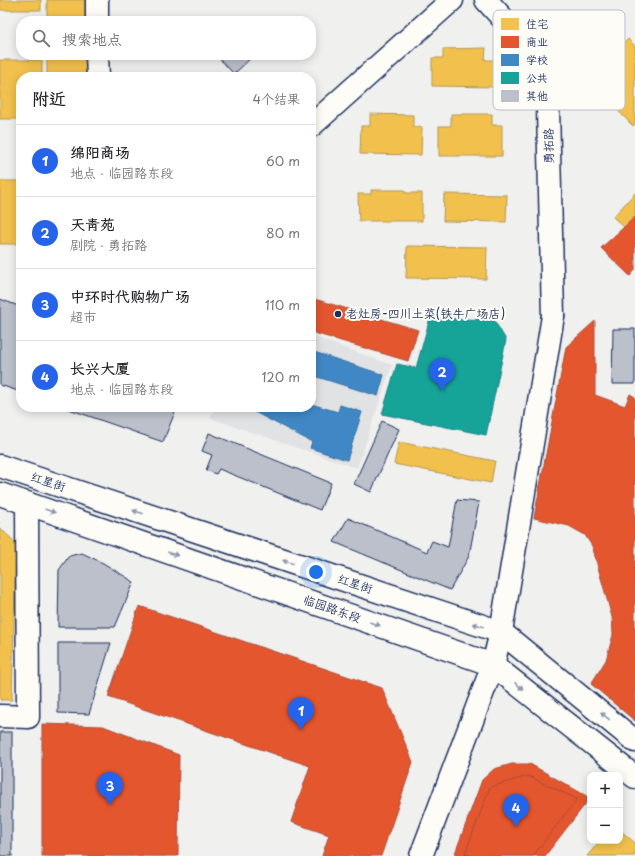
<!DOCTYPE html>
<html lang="zh">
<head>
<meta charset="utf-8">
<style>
  :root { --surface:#fff; --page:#f2f2f2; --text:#202124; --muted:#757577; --line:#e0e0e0; --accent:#2563eb }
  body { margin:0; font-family:"Playpen Sans","LXGW WenKai TC",sans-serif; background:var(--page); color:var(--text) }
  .controls { position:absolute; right:12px; bottom:12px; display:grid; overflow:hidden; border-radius:8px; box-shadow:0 2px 10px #0003 }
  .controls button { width:36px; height:36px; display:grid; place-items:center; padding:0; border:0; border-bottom:1px solid var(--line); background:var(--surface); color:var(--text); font:20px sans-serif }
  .you { position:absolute; left:316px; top:572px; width:14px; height:14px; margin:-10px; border:3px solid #fff; border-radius:50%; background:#1a73e8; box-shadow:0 0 0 6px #1a73e833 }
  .badge { display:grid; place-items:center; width:26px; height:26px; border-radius:50%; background:var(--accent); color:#fff; font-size:13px; font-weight:700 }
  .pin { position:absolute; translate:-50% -33px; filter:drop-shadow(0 1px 2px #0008) }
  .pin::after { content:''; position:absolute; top:21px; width:14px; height:12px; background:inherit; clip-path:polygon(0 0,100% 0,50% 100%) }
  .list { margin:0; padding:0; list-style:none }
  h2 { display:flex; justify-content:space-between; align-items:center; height:52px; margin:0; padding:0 16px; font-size:17px }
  h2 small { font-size:13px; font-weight:400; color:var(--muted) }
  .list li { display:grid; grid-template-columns:26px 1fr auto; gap:12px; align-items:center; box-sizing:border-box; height:72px; padding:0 16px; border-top:1px solid var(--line) }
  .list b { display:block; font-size:15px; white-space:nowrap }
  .list p { margin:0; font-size:13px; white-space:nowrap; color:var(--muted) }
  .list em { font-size:13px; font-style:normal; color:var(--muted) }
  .icon { flex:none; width:22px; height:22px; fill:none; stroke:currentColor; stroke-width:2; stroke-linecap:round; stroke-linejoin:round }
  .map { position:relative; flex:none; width:635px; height:856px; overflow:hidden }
  .search { position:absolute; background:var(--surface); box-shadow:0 2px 10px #0003; left:16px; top:16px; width:300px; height:44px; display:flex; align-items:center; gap:10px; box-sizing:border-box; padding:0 14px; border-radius:16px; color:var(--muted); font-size:15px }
  .panel { position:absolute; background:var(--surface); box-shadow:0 2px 10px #0003; left:16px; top:72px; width:300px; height:340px; border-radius:16px }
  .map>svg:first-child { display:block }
  .built { fill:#e0e2e3 }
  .homes { fill:#f2c14e; stroke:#b29553 }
  .shops { fill:#e4572e; stroke:#a84b3c }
  .schools { fill:#3f88c5; stroke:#346da6 }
  .public { fill:#17a398; stroke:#188087 }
  .building { fill:#bbc0ca; stroke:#1b2f5e }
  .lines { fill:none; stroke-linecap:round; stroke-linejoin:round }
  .street-casing { stroke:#1b2f5e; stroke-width:25 }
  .secondary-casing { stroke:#1b2f5e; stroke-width:25 }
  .street { stroke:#fdfcf7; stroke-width:22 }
  .secondary { stroke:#fdfcf7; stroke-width:22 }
  .oneway { fill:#8c96aa }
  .poi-dot { fill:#1b2f5e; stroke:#fdfcf7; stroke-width:1.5 }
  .labels { text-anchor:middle; stroke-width:4; stroke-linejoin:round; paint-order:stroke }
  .street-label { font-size:12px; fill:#1b2f5e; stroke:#fdfcf7 }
  .poi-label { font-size:12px; fill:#1b2f5e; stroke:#fdfcf7; text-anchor:start }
  .key { fill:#fdfcf7; stroke:#b9bec9; stroke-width:1 }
  .key-label { font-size:11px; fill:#1b2f5e }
</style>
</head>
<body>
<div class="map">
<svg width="635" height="856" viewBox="0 0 635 856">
  <rect width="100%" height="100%" fill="#f0f0ee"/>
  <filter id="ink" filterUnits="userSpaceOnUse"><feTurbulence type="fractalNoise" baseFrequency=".025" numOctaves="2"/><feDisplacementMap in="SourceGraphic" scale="8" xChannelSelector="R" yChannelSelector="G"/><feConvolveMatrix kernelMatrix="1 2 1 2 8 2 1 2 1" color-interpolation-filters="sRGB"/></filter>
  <g filter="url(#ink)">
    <!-- built -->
    <polygon class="built" points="311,336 392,365 357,468 210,418 215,407 311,407"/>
    <!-- homes -->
    <g class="homes">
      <rect x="0" y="0" width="41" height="10"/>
      <rect x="47" y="0" width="38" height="21"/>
      <polygon points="628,39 635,46 635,124 633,126 597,89 607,79 597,68"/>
      <polygon points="486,48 485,60 494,60 495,87 432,86 432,58 443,58 443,49"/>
      <rect x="47" y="55" width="39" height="22"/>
      <polygon points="0,60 42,60 42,77 21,77 21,119 0,119"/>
      <polygon points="370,114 413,115 413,127 422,127 421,155 360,154 361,126 370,126"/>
      <polygon points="451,114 492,114 492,125 502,125 502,156 439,156 439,126 451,126"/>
      <rect x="0" y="181" width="21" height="63"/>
      <polygon points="371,190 405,190 405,193 422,193 422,221 359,221 358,194 371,194"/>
      <polygon points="635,193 635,237 613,217"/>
      <polygon points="444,194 507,195 506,222 443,221"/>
      <polygon points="407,246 487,247 486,279 406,278"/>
      <polygon points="399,442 495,461 491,483 394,464"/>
      <polygon points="0,528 16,543 12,700 0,700"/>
      <polygon points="620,830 635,843 635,856 587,856 600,841 620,841"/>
      <polygon points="48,835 166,838 166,856 48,856"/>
    </g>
    <!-- shops -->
    <g class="shops">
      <polygon points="635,217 635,270 630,276 601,248"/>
      <polygon points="311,298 418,330 408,361 311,332"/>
      <polygon points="595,321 595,395 625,406 630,394 635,397 635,721 591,684 606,660 613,635 612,617 592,546 585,535 569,526 534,518 566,347"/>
      <polygon points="139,606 382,688 413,762 381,856 322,856 329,835 291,822 310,766 108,697"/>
      <polygon points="42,724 103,726 179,755 178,856 42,856"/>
      <polygon points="512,764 530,764 590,798 545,856 454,856 482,780 494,769"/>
      <polygon points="528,776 577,799 533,856 472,856 465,854 490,787"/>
    </g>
    <!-- schools -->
    <g class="schools">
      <polygon points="311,351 384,375 378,396 311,375"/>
      <polygon points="311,404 338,412 340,405 362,412 347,460 310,448 312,442 245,407 311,407"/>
    </g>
    <!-- public -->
    <polygon class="public" points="430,318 494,320 506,340 486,435 382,414 397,364 416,368"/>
    <!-- building -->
    <g class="building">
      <polygon points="216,55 252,55 253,56 234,74"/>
      <polygon points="0,299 21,307 21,392 0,385"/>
      <polygon points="613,329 635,329 635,384 612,384"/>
      <polygon points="63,407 177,407 163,442"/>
      <polygon points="382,421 399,429 371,492 354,484"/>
      <polygon points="209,433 331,483 320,510 219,469 216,474 206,470 212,455 202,451"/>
      <polygon points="457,500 479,502 469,556 450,590 334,542 348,518 427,552 432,541 448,547"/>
      <polygon points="82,553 103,563 134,582 115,627 58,627 59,570 69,556"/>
      <polygon points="58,643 111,643 89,714 58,713"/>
      <rect x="0" y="732" width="12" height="124"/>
    </g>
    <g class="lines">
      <!-- street casing -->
      <g class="street-casing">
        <g id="street">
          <polyline points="311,126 452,0"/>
          <polyline points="0,716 28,717 27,503"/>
          <polyline points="421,856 493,665 501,632 553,316"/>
        </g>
      </g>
      <!-- secondary casing -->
      <g class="secondary-casing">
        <g id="secondary">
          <polyline points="97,0 97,21"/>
          <polyline points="486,0 547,67 553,316"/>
          <polyline points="97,55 98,77"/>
          <polyline points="0,466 501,632 635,741"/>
          <polyline points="0,494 493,665 635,777"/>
        </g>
      </g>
      <!-- street -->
      <use href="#street" class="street"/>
      <!-- secondary -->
      <use href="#secondary" class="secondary"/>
    </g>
    <!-- one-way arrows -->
    <defs><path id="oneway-solid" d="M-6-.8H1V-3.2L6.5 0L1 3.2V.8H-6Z"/></defs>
    <g class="oneway">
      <use href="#oneway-solid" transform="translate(50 511) rotate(19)"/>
      <use href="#oneway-solid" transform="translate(138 512) rotate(-162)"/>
      <use href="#oneway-solid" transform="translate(173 554) rotate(19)"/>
      <use href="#oneway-solid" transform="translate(288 562) rotate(-162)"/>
      <use href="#oneway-solid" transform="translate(375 624) rotate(19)"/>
      <use href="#oneway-solid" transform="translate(478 625) rotate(-162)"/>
      <use href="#oneway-solid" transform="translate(519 686) rotate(38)"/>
      <use href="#oneway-solid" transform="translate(605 716) rotate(-141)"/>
    </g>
  </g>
  <!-- markers -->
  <circle class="poi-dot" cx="338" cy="314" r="4"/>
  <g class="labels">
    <!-- street labels -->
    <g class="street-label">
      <text transform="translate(549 146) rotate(-91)" y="4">勇拓路</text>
      <text transform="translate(48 482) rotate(18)" y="4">红星街</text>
      <text transform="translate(355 584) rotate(18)" y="4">红星街</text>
      <text transform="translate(332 609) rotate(19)" y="4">临园路东段</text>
    </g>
    <!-- poi labels -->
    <g class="poi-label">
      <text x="346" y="318">老灶房-四川土菜(铁牛广场店)</text>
    </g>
  </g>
  <!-- legend -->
  <rect x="493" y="10" width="132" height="100" rx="6" class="key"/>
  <rect x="501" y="18" width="18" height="12" fill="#f2c14e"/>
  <rect x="501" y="36" width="18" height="12" fill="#e4572e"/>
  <rect x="501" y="54" width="18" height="12" fill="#3f88c5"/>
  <rect x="501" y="72" width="18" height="12" fill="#17a398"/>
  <rect x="501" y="90" width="18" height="12" fill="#bbc0ca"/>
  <g class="key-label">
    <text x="526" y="28">住宅</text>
    <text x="526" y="46">商业</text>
    <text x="526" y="64">学校</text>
    <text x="526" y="82">公共</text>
    <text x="526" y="100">其他</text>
  </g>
</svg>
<div class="controls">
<button>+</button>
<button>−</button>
</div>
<div class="you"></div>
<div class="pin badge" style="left:301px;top:730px">1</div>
<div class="pin badge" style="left:442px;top:391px">2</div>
<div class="pin badge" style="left:110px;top:805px">3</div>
<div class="pin badge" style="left:516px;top:827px">4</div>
<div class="search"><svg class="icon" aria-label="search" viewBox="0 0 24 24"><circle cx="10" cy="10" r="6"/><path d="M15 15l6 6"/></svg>搜索地点</div>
<section class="panel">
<h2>附近<small>4个结果</small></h2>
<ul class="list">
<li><span class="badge">1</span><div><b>绵阳商场</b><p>地点 · 临园路东段</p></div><em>60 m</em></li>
<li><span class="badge">2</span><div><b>天青苑</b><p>剧院 · 勇拓路</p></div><em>80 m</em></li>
<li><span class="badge">3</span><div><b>中环时代购物广场</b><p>超市</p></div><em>110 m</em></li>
<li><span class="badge">4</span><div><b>长兴大厦</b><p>地点 · 临园路东段</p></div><em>120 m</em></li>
</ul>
</section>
</div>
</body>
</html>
